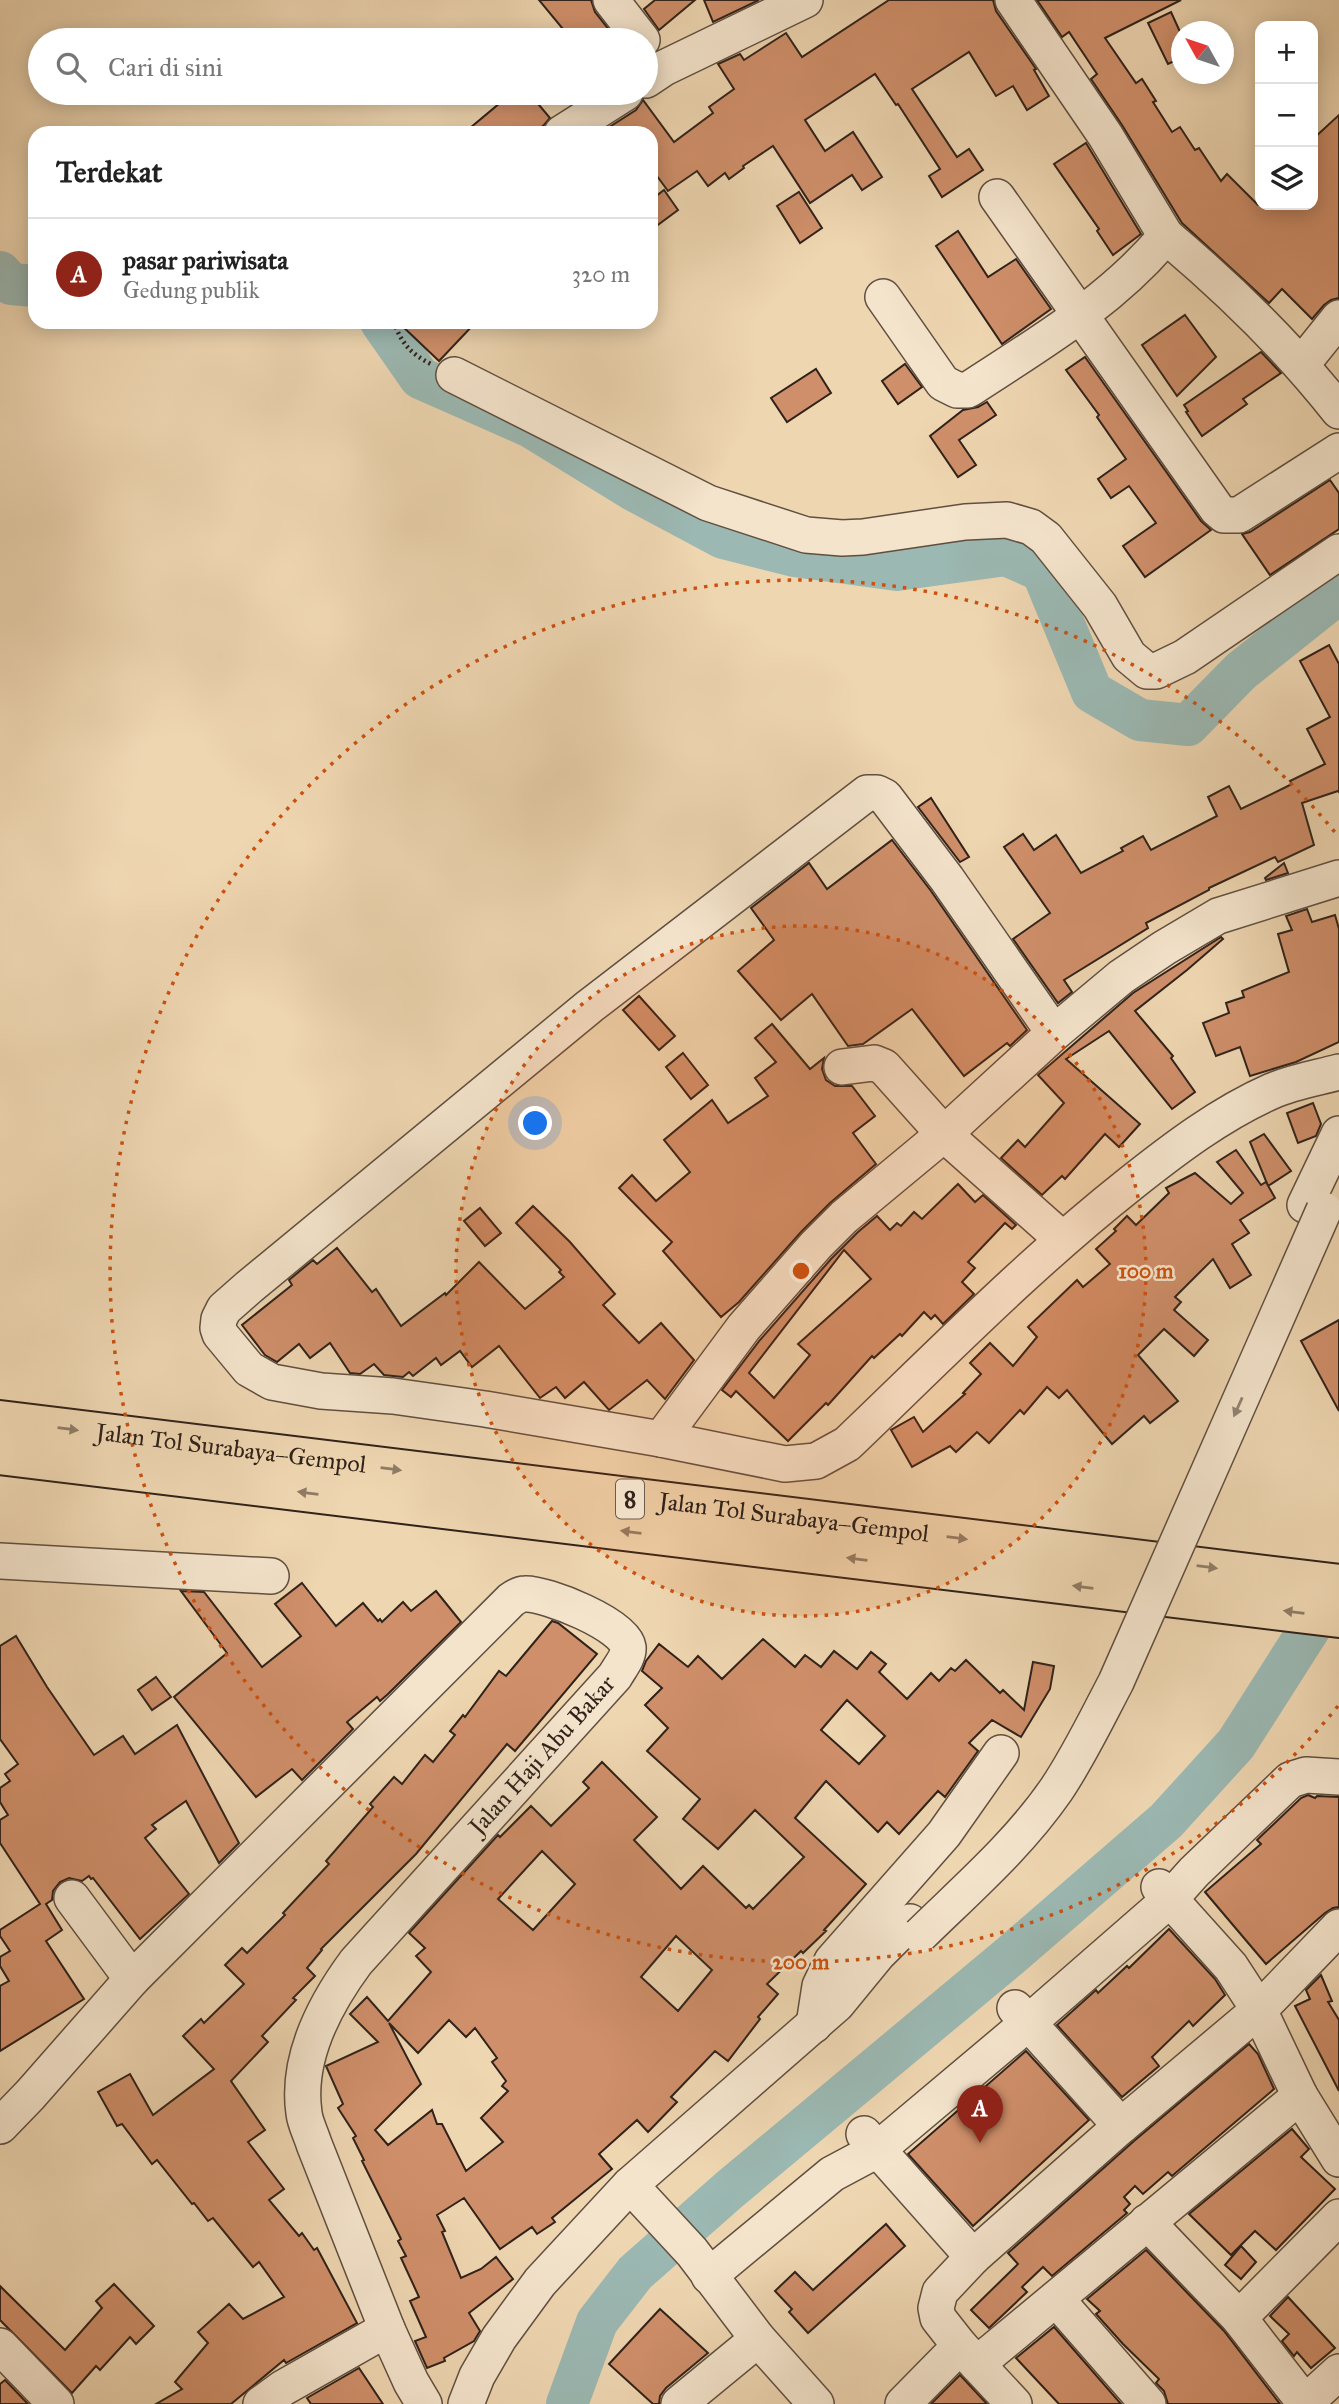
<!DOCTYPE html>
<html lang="id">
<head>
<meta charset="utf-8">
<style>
  :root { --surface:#fff; --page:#f2f2f2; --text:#222; --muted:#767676; --line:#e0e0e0; --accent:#8f2418 }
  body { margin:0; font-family:"IM FELL Great Primer",serif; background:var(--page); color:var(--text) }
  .controls { position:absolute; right:21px; top:21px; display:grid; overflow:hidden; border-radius:14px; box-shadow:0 4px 18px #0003 }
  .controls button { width:63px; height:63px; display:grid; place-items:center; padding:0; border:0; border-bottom:2px solid var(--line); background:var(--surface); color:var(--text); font:35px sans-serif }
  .compass { position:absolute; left:1171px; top:21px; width:63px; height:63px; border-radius:50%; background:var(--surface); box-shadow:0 4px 18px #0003; rotate:310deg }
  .you { position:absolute; left:536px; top:1124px; width:24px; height:24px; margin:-18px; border:5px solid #fff; border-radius:50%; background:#1a73e8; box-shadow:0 0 0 10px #1a73e833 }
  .badge { display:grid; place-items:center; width:46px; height:46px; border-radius:50%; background:var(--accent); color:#fff; font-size:23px; font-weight:700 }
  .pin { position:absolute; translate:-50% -58px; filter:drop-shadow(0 2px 4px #0008) }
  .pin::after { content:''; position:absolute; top:37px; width:24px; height:21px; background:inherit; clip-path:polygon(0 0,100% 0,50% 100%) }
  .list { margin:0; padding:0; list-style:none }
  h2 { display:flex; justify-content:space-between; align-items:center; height:91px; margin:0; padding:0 28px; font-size:30px }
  h2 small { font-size:23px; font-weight:400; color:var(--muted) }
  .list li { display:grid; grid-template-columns:46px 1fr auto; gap:21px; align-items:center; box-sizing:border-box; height:112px; padding:0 28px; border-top:2px solid var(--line) }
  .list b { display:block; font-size:26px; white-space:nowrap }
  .list p { margin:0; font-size:23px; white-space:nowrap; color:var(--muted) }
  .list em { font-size:23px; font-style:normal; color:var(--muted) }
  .icon { flex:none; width:38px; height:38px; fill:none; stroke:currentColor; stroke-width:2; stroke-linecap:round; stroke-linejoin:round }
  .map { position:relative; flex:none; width:1339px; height:2404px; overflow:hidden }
  .search { position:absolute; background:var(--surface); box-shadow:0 4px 18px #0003; left:28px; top:28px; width:630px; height:77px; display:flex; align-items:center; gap:18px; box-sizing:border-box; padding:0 24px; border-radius:38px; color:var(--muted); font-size:26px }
  .panel { position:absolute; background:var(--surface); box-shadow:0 4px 18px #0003; left:28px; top:126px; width:630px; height:203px; border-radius:21px }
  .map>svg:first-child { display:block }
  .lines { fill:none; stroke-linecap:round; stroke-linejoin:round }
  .river { stroke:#9bb8b2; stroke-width:42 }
  .building { fill:#cf8f6a; stroke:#30221a; stroke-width:2; fill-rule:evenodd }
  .minor-casing { stroke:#604f40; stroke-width:38 }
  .highway-casing { stroke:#30221a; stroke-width:42 }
  .path { stroke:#30221a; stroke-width:4.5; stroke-dasharray:2 3.5; stroke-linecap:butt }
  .minor { stroke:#f4e4cc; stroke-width:35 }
  .highway { stroke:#eed6b1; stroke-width:38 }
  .minor-bridge-casing { stroke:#604f40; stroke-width:38; stroke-linecap:butt }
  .minor-bridge { stroke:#f4e4cc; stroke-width:35 }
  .oneway { fill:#928373 }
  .oneway2 { fill:#8f7c66 }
  .ring { fill:none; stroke:#cc510e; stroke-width:3.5; stroke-dasharray:3.5 7 }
  .labels { text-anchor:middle; stroke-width:5; stroke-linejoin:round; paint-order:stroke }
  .shield { fill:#f4e4cc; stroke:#6b5c4f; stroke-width:2 }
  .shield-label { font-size:23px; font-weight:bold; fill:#30221a }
  .street-label { font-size:24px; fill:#30221a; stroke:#f4e4cc }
  .centre { fill:#cc510e; stroke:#f4e4cc; stroke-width:3.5 }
  .ring-label { font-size:21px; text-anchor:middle; font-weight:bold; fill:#cc510e; stroke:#f4e4cc; stroke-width:5; stroke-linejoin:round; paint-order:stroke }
</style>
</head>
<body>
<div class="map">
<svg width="1339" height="2404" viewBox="0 0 1339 2404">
  <rect width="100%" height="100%" fill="#eed6b1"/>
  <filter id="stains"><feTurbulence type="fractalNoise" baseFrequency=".00286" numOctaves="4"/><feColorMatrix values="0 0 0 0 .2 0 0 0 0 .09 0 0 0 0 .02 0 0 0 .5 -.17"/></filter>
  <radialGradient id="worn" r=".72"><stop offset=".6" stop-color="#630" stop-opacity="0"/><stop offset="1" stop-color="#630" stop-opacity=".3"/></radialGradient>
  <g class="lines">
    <!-- river -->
    <g class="river">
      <polyline points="0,272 11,284 35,286"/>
      <polyline points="381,322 420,378 531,427 635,491 723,538 794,556 897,570 1006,555 1042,571 1092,692 1140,720 1188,725 1241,671 1339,593"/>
      <polyline points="567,2404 597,2322 635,2273 729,2190 1010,1956 1166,1821 1236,1744 1338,1584"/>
    </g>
  </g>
  <!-- building -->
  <g class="building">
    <polygon points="539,0 591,0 595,12 617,40 572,40"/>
    <polygon points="655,0 695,0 659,30 644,9"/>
    <polygon points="704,0 759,0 713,22"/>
    <polygon points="889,0 993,0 996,11 1036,69 1034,70 1049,96 1027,110 1013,86 996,96 969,52 912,89 957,157 969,149 983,170 942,197 929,176 940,169 898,104 896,105 875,74 805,120 825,151 853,132 882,177 862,190 852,175 810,203 773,146 743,166 744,168 729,179 725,173 708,186 697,171 668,191 651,168 651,133 600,133 636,110 643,100 674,142 713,113 709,107 734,89 718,64 740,54 744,60 786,33 802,57"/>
    <polygon points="1037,0 1181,0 1105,38 1136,83 1142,79 1156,101 1153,102 1172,132 1180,127 1195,150 1199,148 1221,181 1227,174 1258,205 1313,205 1313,139 1339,115 1339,298 1331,300 1324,305 1312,319 1282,289 1269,303 1182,223 1122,125 1091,79 1097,74 1069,32 1062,37"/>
    <polygon points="1171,12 1181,34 1181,58 1168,64 1148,23"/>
    <polygon points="512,93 529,93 550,118 544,125 534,133 464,133"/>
    <polygon points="1086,143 1141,234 1113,255 1097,231 1099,229 1054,164"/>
    <polygon points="664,190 678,210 651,230 651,200"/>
    <polygon points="799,192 822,228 800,243 777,206"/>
    <polygon points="958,231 988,277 1016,259 1051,309 1002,344 936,246"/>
    <polygon points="1185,315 1216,357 1177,396 1142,345"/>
    <polygon points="398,322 476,322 439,361"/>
    <polygon points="1261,352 1281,373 1243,399 1247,404 1202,436 1186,412 1188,411 1184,405"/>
    <polygon points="1085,357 1201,521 1211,530 1145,577 1123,546 1156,523 1129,486 1111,498 1098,479 1126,459 1097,417 1099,415 1066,370"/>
    <polygon points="905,364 922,387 898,404 882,381"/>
    <polygon points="816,369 831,393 787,422 771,398"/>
    <polygon points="987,402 996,415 959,440 976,465 958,477 930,436 963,410 978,407"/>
    <polygon points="1330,480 1339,493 1339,529 1270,575 1242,534 1250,532"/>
    <polygon points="1329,645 1339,664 1339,792 1338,791 1302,803 1314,845 1278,862 1275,857 1209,888 1209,890 1146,923 1148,928 1064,980 1072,992 1058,1003 1013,939 1050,913 1004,847 1023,834 1034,850 1056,835 1081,873 1123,851 1121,848 1143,836 1151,850 1217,816 1208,797 1229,786 1241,809 1292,784 1290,781 1325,764 1307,729 1330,717 1300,661"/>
    <polygon points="931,798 969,857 960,862 918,807"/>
    <polygon points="892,840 931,891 1027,1030 1010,1046 1007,1043 964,1076 912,1009 863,1044 848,1046 812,994 781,1020 738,971 774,940 751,908 809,863 827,889"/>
    <polygon points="1284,863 1288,873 1266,880 1265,878"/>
    <polygon points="1307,909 1312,922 1335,915 1339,929 1339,1042 1296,1062 1250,1076 1240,1047 1216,1056 1203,1023 1229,1013 1226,1003 1244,997 1242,991 1289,972 1278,934 1292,930 1286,916"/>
    <polygon points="1221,937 1223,939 1187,970 1135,1011 1173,1056 1171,1058 1195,1092 1172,1109 1109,1031 1066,1059 1140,1124 1119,1147 1105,1134 1065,1179 1062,1176 1042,1195 1001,1158 1018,1140 1025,1147 1064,1103 1038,1075 1133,993"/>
    <polygon points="639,996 675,1036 659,1050 623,1010"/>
    <polygon points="772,1024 810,1069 824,1058 822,1069 826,1080 835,1086 852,1086 875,1116 853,1133 876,1164 830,1203 801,1232 739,1302 721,1317 663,1251 672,1242 619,1188 632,1175 656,1201 690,1172 664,1140 712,1100 728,1123 768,1096 755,1078 776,1062 755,1038"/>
    <polygon points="683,1053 708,1085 691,1099 666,1067"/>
    <polygon points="1313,1103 1321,1124 1316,1136 1298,1143 1287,1113"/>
    <polygon points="1264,1134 1291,1171 1268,1186 1250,1142"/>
    <polygon points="1236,1150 1261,1185 1266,1182 1275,1198 1240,1220 1249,1233 1232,1244 1251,1275 1230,1288 1213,1259 1175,1297 1181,1302 1174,1310 1208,1340 1194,1356 1164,1329 1138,1355 1178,1401 1150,1423 1144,1416 1112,1444 1067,1390 1059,1398 1047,1387 1024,1414 1020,1410 989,1443 977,1432 956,1452 950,1446 912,1467 891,1430 914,1417 923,1432 965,1394 963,1393 981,1374 970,1363 990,1343 1013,1366 1037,1337 1028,1327 1077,1280 1083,1287 1110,1264 1096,1249 1116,1231 1114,1229 1127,1216 1136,1225 1169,1193 1166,1188 1195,1173 1231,1204 1243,1193 1217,1162"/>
    <path d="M958,1184l17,18 8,-7 33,30 -4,4 -7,-6 -37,39 7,6 -13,14 12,12 -31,30 -8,-9 -4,4 -7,-7 -22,24 -2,-2 -26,24 -2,-2 -44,49 -2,-2 -38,38 -52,-50 -5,6 -9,-7 38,-50 71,-81 27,-27 19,-16 13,14 7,-7 4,3 13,-14 8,7zM844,1250l27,29 -73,65 12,11 -36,43 -25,-25z"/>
    <polygon points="533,1206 570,1242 615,1294 603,1305 639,1343 661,1323 694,1360 665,1399 647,1380 609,1410 584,1382 565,1398 556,1387 540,1398 499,1346 472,1367 460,1351 441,1365 436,1358 413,1376 409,1372 403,1377 384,1375 374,1364 360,1374 350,1373 330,1343 310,1358 299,1344 277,1362 265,1355 242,1325 292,1285 289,1280 313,1260 317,1264 337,1248 372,1292 376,1289 401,1326 445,1293 446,1295 479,1262 525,1309 564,1277 559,1272 561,1270 516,1223"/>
    <polygon points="480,1208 501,1233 485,1246 464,1221"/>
    <polygon points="1339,1320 1339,1411 1301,1341"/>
    <polygon points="302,1583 336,1626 363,1603 378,1621 380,1619 382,1622 403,1602 411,1611 436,1591 461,1622 388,1694 380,1701 377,1697 347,1722 353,1729 302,1780 292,1769 256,1797 174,1697 227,1653 181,1591 204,1592 262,1667 301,1636 275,1604"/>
    <polygon points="552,1621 558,1623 597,1654 515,1751 507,1744 416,1854 321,1949 322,1950 307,1968 315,1976 293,1998 296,2000 262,2036 268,2042 231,2081 265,2130 248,2142 284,2189 269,2200 299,2236 302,2233 314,2250 317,2248 357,2323 286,2363 284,2360 231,2404 156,2404 182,2389 175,2382 208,2343 198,2332 229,2304 243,2319 284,2297 259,2262 253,2267 213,2218 208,2221 194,2203 192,2204 157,2160 152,2164 122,2124 117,2126 98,2092 130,2074 153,2115 214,2069 183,2036 201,2019 204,2023 244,1984 225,1965 242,1948 247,1953 285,1915 283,1913 329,1864 326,1861 373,1807 370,1804 394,1777 402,1784 425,1755 433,1762 455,1735 450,1731 463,1715 465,1717 499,1671 506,1676"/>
    <polygon points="16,1636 47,1687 94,1755 123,1736 135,1754 177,1725 239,1843 219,1863 186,1801 152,1825 156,1829 145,1838 189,1894 140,1939 93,1878 91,1879 89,1876 82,1881 69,1878 60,1882 53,1891 52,1900 46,1904 62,1930 46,1941 84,1999 0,2051 0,1986 9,1981 0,1966 0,1957 10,1951 0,1936 0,1930 40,1904 0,1843 0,1820 8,1815 0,1802 0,1788 10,1781 5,1774 18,1764 0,1739 0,1646"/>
    <path d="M763,1639l32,28 10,-12 16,12 13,-16 23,18 14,-17 15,12 -7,8 28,27 24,-26 8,8 12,-13 4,3 11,-11 34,33 3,-3 21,20 9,-48 21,4 -4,23 -29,48 -29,-17 -23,23 9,8 -33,46 -7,-6 -39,43 -12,-12 -9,10 -52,-51 -31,37 71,66 -42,46 2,1 -23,22 -2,-2 -34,33 11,10 -20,23 2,2 -32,42 -13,-10 -44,46 6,5 -29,30 -11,-12 -38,34 13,15 -60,49 3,4 -18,12 -5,-7 -32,22 -36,-51 -27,17 8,16 -3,1 19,46 20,-9 15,-12 17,22 -44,34 11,18 -6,10 -30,17 1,3 -18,7 -12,-27 11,-4 -16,-36 9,-4 -18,-39 5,-2 -8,-15 3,-2 -39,-78 2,-1 -11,-22 3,-2 -18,-28 5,-4 -17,-38 52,-24 -28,-28 17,-17 21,24 43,-49 -15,-16 9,-8 -16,-15 89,-98 2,2 31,-31 20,20 38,-38 -6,-6 19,-20 55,55 -23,23 47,49 22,-23 43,42 3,-3 4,4 51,-52 -49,-47 -37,39 -35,-30 17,-20 -53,-48 21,-23 -23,-23 17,-17 -20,-17 4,-10 13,-17 29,23 10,-11 24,23zM847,1700l38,36 -26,28 -38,-34zM542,1851l33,33 -42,46 -35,-31zM676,1936l36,34 -34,41 -37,-34zM449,2020l17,17 9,-9 22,30 -5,4 14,19 -4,5 6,5 -27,27 22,24 -37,29 -24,-47h-5l-5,-14 -44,35 -13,-15 46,-46 -32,-61 29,30z"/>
    <polygon points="156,1677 171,1697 152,1710 138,1690"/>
    <polygon points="1308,1795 1315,1798 1317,1796 1339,1797 1339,1907 1333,1908 1325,1913 1266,1964 1205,1892 1261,1844 1257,1840 1301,1798"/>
    <polygon points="1169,1929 1215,1979 1225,1995 1193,2026 1189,2021 1152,2057 1159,2066 1122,2097 1057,2025 1096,1990 1098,1993 1127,1966 1129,1968"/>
    <polygon points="1321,1975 1332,2001 1328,2002 1339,2020 1339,2091 1295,2006 1310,1999 1306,1990"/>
    <polygon points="1249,2044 1258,2054 1274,2089 1172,2176 1168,2172 1143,2194 1135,2186 1124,2197 1130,2204 1124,2210 1127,2213 1052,2276 1043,2267 1022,2287 1027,2292 989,2328 971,2310 1018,2264 1008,2253 1134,2141"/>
    <polygon points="1026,2051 1089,2120 973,2226 908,2154"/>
    <polygon points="1292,2129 1309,2149 1301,2157 1335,2189 1276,2250 1255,2231 1231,2255 1189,2214"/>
    <polygon points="886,2224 905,2246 808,2333 789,2312 792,2309 775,2291 795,2272 813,2290"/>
    <polygon points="1241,2246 1256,2262 1241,2279 1225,2265"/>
    <polygon points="1146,2250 1224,2331 1280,2404 1168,2404 1164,2391 1156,2383 1159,2379 1123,2344 1096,2314 1100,2311 1087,2299"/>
    <polygon points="114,2284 154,2326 136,2344 130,2337 100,2370 96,2366 72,2393 0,2320 0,2286 65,2350 102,2308 96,2301"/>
    <polygon points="1288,2297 1335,2348 1311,2368 1297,2352 1294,2356 1282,2341 1289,2334 1270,2316"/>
    <polygon points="660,2309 708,2353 666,2388 660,2396 659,2404 653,2404 609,2364"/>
    <polygon points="1054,2327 1121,2404 1059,2404 1016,2358"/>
    <polygon points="359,2368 383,2404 311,2404 307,2398"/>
    <polygon points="960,2375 987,2404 931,2404"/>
    <polygon points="5,2380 28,2404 0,2404 0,2384"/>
  </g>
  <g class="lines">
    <!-- minor casing -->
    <g class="minor-casing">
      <g id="minor">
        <polyline points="611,0 642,40"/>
        <polyline points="646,80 664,68 805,0"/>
        <polyline points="562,133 625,93"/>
        <polyline points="997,197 1217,509 1224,515 1239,515 1339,451"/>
        <path d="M1166,236c63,53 122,110 173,175"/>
        <path d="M883,297l60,86 14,7h11c70,-46 143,-88 198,-154l-61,-101 -92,-135"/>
        <polyline points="1302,364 1339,318"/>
        <polyline points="454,375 708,503 806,535 842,538 863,537 965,522 1007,520 1031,527 1046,538 1100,606 1129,656 1147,671 1156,671 1185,657 1339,552"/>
        <path d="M1054,1033l-107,-154 -62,-82 -8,-4h-10l-277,213 -341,281 -25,22 -5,10 -1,9 2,6 29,35 23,13 49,9 72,5 92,13 176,30 124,25 31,-3 31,-17c92,-88 182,-180 283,-260 44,-35 90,-70 142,-93 21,-9 45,-13 67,-19"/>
        <polyline points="842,1067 874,1063 884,1067 944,1134 1062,1239"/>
        <polyline points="1305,1205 1339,1134"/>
        <polyline points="661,1439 744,1327 816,1245 844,1217 944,1134 1054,1033 1121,977 1164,948 1218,916 1339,878"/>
        <polyline points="0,1561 271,1576"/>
        <polyline points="1159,1887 1231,1967 1259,2010 1300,2096 1339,2159"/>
        <polyline points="72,1898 132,1979"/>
        <polyline points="1015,2008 1121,2126"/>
        <polyline points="814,2025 820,1986 832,1961 944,1834 1001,1753"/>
        <path d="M0,2126l30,-31 102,-116 379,-379c4,-3 9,-6 14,-6 21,-1 100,31 103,53 1,10 -8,20 -13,29l-259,286c-31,42 -60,96 -52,151 1,10 7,21 10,31l73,185 24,53 13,22"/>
        <polyline points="864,2134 973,2257"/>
        <polyline points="630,2185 692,2252 758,2339 816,2404"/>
        <polyline points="1147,2222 1239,2318 1305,2403"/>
        <polyline points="709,2276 832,2174 877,2150 1028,2023 1169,1900 1194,1872 1290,1780 1306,1775 1339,1777"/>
        <polyline points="1057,2300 1148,2404"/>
        <polyline points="1239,2318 1339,2217"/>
        <polyline points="0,2346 56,2404"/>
        <polyline points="977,2364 1300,2096"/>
        <polyline points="261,2404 283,2388 387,2329"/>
        <polyline points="466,2404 477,2376 499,2338 540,2282 630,2185 837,2004 878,1954 910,1922"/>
        <polyline points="679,2404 758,2339"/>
        <polyline points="903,2404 960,2346"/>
        <polyline points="1014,2404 960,2346 938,2318 936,2308 940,2292 973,2257 1121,2126 1259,2010 1339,1927"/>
        <polyline points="1304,2404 1339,2372"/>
      </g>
    </g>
    <!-- highway casing -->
    <g class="highway-casing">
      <g id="highway">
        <path id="s1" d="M0,1420l1339,164"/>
        <polyline points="0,1455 1339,1618"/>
      </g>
    </g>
    <!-- path -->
    <path class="path" d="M394,322c7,21 17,32 37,42"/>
    <!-- minor -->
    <use href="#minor" class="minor"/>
    <!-- highway -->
    <use href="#highway" class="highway"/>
    <!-- minor-bridge casing -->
    <g class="minor-bridge-casing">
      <path id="minor-bridge" d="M920,1935c47,-46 98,-90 136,-145 23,-34 41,-72 60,-108l208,-472"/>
    </g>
    <!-- minor-bridge -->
    <use href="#minor-bridge" class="minor-bridge"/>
  </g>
  <!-- one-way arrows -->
  <defs><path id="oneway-solid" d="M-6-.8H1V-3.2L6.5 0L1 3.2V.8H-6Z" transform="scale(1.75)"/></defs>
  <use class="oneway" href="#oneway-solid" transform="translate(1238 1407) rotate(114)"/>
  <g class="oneway2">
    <use href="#oneway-solid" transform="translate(68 1429) rotate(7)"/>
    <use href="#oneway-solid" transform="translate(391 1469) rotate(7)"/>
    <use href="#oneway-solid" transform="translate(308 1493) rotate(-173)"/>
    <use href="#oneway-solid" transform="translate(631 1532) rotate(-173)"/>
    <use href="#oneway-solid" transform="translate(957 1538) rotate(7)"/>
    <use href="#oneway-solid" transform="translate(857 1559) rotate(-173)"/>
    <use href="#oneway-solid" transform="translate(1207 1567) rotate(7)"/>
    <use href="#oneway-solid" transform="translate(1083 1587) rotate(-173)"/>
    <use href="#oneway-solid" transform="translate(1294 1612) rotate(-173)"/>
  </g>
  <!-- distance rings -->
  <circle cx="801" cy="1271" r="345" fill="#cc510e" fill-opacity=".12"/>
  <g class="ring">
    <circle cx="801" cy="1271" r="345"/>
    <path d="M1338 1706A691 691 0 1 1 1338 836"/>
  </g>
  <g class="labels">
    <!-- shield labels -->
    <rect class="shield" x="616" y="1479.5" width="28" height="39" rx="5"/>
    <g class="shield-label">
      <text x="630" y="1507">8</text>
    </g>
    <!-- street labels -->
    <g class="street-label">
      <text dy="8" stroke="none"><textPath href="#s1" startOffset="233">Jalan Tol Surabaya–Gempol</textPath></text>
      <text dy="8" stroke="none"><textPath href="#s1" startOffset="800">Jalan Tol Surabaya–Gempol</textPath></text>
      <text transform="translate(542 1755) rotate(-48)" y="8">Jalan Haji Abu Bakar</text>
    </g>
  </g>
  <circle cx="801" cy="1271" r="10" class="centre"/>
  <g class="ring-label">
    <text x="1146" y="1278">100 m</text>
    <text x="801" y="1969">200 m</text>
  </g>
  <rect width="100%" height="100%" filter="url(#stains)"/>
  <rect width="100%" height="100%" fill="url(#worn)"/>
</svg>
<div class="controls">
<button>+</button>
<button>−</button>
<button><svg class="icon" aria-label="layers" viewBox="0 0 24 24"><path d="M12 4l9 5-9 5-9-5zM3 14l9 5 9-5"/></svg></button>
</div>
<svg class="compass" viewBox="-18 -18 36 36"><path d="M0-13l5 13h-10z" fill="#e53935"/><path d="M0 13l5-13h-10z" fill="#767676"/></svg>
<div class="you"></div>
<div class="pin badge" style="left:980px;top:2143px">A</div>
<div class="search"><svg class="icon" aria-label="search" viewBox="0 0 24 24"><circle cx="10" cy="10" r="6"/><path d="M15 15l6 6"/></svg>Cari di sini</div>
<section class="panel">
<h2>Terdekat<small></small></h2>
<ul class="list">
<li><span class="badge">A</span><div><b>pasar pariwisata</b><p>Gedung publik</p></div><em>320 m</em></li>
</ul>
</section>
</div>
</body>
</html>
